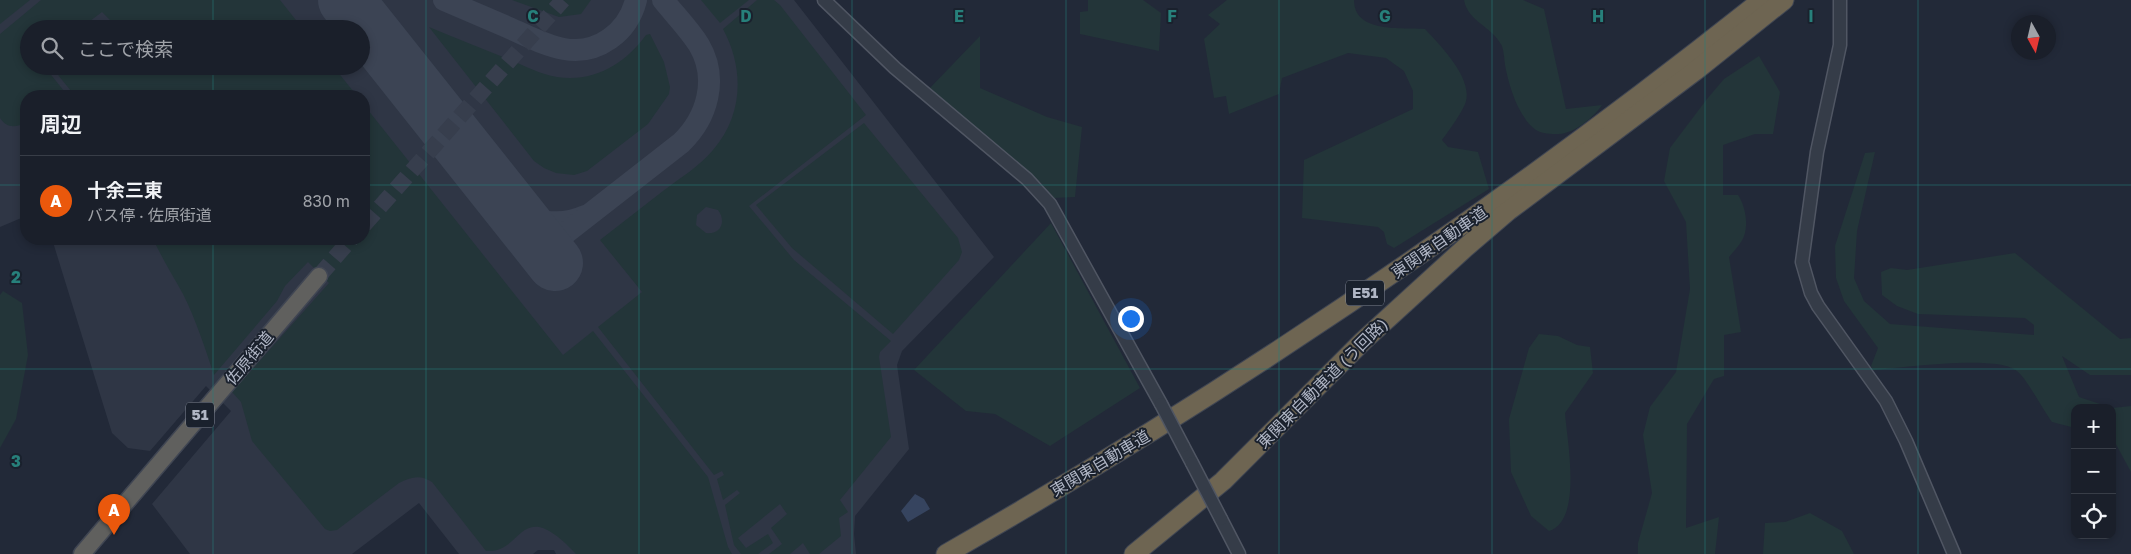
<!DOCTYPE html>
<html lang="ja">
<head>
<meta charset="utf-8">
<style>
  :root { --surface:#1a1f2a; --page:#272c36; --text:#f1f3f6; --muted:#9fa2a8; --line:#383d47; --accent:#ea580c }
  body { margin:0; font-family:"Golos Text","Noto Sans JP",sans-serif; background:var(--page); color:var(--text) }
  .controls { position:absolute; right:15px; bottom:15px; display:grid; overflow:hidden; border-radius:10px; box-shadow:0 2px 8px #0003 }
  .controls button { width:45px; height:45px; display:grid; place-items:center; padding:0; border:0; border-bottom:1px solid var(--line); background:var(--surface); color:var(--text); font:25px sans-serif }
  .compass { position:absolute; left:2011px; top:15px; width:45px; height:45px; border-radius:50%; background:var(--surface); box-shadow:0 2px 8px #0003; rotate:172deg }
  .you { position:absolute; left:1130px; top:318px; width:18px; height:18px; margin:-12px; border:4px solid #fff; border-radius:50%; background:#1a73e8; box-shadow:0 0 0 8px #1a73e833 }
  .badge { display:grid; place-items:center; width:32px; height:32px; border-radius:50%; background:var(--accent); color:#fff; font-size:16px; font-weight:700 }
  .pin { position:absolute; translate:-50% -41px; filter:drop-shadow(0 1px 2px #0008) }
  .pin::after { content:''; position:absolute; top:26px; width:18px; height:15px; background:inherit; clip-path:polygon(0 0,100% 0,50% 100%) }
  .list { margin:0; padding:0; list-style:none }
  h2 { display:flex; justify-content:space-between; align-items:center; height:65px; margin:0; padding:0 20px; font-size:21px }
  h2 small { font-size:16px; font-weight:400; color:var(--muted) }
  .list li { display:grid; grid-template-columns:32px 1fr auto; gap:15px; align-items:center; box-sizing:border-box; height:90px; padding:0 20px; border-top:1px solid var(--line) }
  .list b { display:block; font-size:19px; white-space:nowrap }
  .list p { margin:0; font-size:16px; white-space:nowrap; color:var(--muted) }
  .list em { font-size:16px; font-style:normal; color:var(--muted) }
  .icon { flex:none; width:28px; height:28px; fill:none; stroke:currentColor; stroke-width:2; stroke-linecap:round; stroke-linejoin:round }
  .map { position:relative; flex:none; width:2131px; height:554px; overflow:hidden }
  .search { position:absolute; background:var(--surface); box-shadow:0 2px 8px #0003; left:20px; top:20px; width:350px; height:55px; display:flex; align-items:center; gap:12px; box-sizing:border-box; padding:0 18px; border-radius:28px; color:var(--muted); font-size:19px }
  .panel { position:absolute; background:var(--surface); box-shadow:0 2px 8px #0003; left:20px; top:90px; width:350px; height:155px; border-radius:20px }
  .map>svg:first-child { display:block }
  .airport { fill:#2f3645; fill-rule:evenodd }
  .green { fill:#233539; fill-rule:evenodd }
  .water { fill:#36445f }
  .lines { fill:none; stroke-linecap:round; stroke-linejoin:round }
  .taxiway { stroke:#3c4454; stroke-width:22 }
  .runway { stroke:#3c4454; stroke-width:56 }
  .trunk-tunnel { stroke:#373e4d; stroke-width:16; stroke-dasharray:16 8; stroke-linecap:butt }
  .tertiary-casing { stroke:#505663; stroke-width:15 }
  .trunk-casing { stroke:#404653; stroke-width:19 }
  .motorway-casing { stroke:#404653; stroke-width:21 }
  .tertiary { stroke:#353c48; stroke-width:12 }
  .trunk { stroke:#60605e; stroke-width:16 }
  .motorway { stroke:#6e6552; stroke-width:19 }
  .tertiary-bridge-casing { stroke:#505663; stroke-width:15; stroke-linecap:butt }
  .tertiary-bridge { stroke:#353c48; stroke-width:12 }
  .grid { fill:none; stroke:#27807b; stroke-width:1; stroke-opacity:0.55 }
  .labels { text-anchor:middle; stroke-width:4; stroke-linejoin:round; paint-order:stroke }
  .shield { fill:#1a212d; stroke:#838997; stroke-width:1 }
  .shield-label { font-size:15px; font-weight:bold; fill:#b0b6c5 }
  .street-label { font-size:16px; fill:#b0b6c5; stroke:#1a212d }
  .grid-label { font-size:16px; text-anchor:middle; font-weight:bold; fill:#27807b; stroke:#1a212d; stroke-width:4; stroke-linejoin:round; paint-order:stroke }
</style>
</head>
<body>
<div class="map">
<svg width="2131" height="554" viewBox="0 0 2131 554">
  <rect width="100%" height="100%" fill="#222938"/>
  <!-- airport -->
  <path class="airport" d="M0,0h794l200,257 -92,94 -5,14 12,84 -54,67 -1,18 2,20h-300l-2,-4h-16l-5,4h-74l-40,-51 -67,51h-162l-38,-50 79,-93 -25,-25 -56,65 -22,-3 -16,-15 -60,-194h312v-143h-338v120l-26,11zM29,29h332v37h-332z"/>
  <!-- green -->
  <g class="green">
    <polygon points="0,0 30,0 0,24"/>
    <path d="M41,0h239l23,29h-198l7,-7 -10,-10 -16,12 3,5h-60v37h7l3,3 5,-3 24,30h-42v27c-10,4 -19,6 -26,-5v-84z"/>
    <polygon points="512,0 591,0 581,14 559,17"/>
    <polygon points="701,0 749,0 720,23"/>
    <path d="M757,0h17l6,5 86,110 -117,91 45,54 97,81 -11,11 -1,5 12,80 -51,63 8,12 -9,6 2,18 -22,18h-9l-7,-11 -13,11h-21l13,-10 -11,-16 16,-14 -7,-10 -42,34 8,10 22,-14 5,9 -15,11h-17l-7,-9 -9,-40 15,-12 -3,-3 -14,10 -6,-21 7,-4 -2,-4 -8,4 -116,-148 44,-35 -42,-52c21,-16 42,-33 63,-49 17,-13 37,-25 50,-41 31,-36 31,-82 10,-121zM706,207l12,3c9,12 2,25 -12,23l-10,-8 1,-10z"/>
    <polygon points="1088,0 1143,0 1161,13 1159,51 1080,34 1080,12 1088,11"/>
    <path d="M1227,0h127c0,34 49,27 71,29 15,16 47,48 41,72 -2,9 -18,31 -24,39l6,7 30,5 11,37 -95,59 -7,-4 -3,-12 -6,-5 -76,-9 2,-58 109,-51v-18l-9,-20 -18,-13 -38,-5 -66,25 -3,16 -50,20 -3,-18 -12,2 -10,-59 16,-15 -12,-9z"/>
    <path d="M1464,0h59l21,9 22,100 36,-4c-9,13 -27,28 -43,29 -8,0 -17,0 -23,-4 -18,-13 -27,-44 -31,-65 -1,-7 -1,-13 -3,-19 -10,-20 -34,-24 -38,-46z"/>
    <path d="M429,27c24,10 49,20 74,30 18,7 36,17 54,20 37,6 69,-14 89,-42l4,-1 14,28 6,25 -1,7 -21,30 -61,47 -13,4 -18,-2 -12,-5 -10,-7z"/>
    <polygon points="980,36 980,88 1047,117 1082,127 1075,197 1054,198 1041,183 928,90"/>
    <path d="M1759,56l21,36 -7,42h-18l-32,11v50h15c8,12 12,34 3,47 -3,5 -8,10 -12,15l12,75 -17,3v41l-10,3 -27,45 -1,104 33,-11 -4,37h-77v-11l14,-50 -9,-58 7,-28 26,-35 14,-83 -4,-67 -22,-41 6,-33 37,-49 17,-20z"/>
    <polygon points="58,66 333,66 357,96 75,96 54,70"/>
    <path d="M364,105l199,250 30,-24 115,146 20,70 4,7h-156c-57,-61 -52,0 -90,-3l-54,-69c-11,-8 -22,-5 -33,1l-62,47 -7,1 -5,-2 -73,-88 -11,-39 -9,-10 97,-109 -21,-21 -23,24 -8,15 -63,74c-9,-27 -18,-55 -31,-81 -10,-18 -21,-36 -30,-55h211z"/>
    <polygon points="864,123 958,238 962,252 959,260 893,334 792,248 756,205"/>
    <path d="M1875,152l-18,79 -3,47 10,23 26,23 144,11v-10l-9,-7 -107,-4 -21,-8 -15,-11 -1,-23 10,-4 16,2 108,-17 105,86 11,-1v37h-41l-28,-19 17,41 33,11h-37v20l-23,-6c-9,-12 -25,-43 -35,-51 -19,-17 -117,-3 -144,-1l-2,-4 7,-18 -34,-47 -8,-23 -1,-32 30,-93z"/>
    <polygon points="1051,223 1140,388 1050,446 995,414 966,411 914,370"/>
    <polygon points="3,291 22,303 28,355 16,419 0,448 0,295"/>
    <path d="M1539,334l19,2 19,9 13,2 3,26 -28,40c2,27 18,108 -16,118l-18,-15 -20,-44 -2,-53 20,-71z"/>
    <polygon points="2131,406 2131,472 2112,437 2112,408"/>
    <polygon points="1810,513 1842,531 1854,554 1763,554 1765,523 1785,522"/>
  </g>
  <!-- water -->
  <polygon class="water" points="915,494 924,499 930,509 908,522 901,511"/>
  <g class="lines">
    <!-- taxiway -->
    <g class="taxiway">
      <polyline points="353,0 357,14"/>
      <path d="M444,0c21,9 42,18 63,27 19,8 38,19 57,22 34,6 64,-17 72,-49"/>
      <path d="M508,204c22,18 50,24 77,12"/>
      <path d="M544,250l137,-107c26,-25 38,-64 18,-98 -10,-16 -24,-30 -36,-45"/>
    </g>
    <!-- runway -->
    <polyline class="runway" points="346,0 555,263"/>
    <!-- trunk-tunnel -->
    <g class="trunk-tunnel">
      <polyline points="364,225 563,0"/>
      <polyline points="319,276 351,239"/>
    </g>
    <!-- tertiary casing -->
    <g class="tertiary-casing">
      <g id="tertiary">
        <polyline points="824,0 895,68 1027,179 1050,204 1161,404"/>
        <polyline points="1840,0 1840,45 1817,152 1802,262 1811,293 1818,306 1886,401 1906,441 1954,554"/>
        <polyline points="1183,446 1192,463"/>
        <polyline points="1221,519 1239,554"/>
      </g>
    </g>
    <!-- trunk casing -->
    <g class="trunk-casing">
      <polyline id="trunk" points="82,554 319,276"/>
    </g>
    <!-- motorway casing -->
    <g class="motorway-casing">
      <g id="motorway">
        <path d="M946,554c287,-164 557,-348 816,-554"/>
        <polyline points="1134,554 1223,481 1363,341 1466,247 1508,211 1695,71 1784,0"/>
      </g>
    </g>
    <!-- tertiary -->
    <use href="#tertiary" class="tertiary"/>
    <!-- trunk -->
    <use href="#trunk" class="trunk"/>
    <!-- motorway -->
    <use href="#motorway" class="motorway"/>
    <!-- tertiary-bridge casing -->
    <g class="tertiary-bridge-casing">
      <g id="tertiary-bridge">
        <polyline points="1161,404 1183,446"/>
        <polyline points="1192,463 1221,519"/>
      </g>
    </g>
    <!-- tertiary-bridge -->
    <use href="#tertiary-bridge" class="tertiary-bridge"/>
  </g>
  <!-- grid -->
  <path class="grid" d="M213,0v29M426,0v554M639,0v554M852,0v554M1066,0v554M1279,0v554M1492,0v554M1705,0v554M1918,0v554M213,66v30M0,185h26M364,185h1767M213,239v315M0,369h2131"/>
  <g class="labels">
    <!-- shield labels -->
    <g class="shield">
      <rect x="1346" y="280.5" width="38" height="25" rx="4"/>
      <rect x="186" y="402.5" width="28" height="25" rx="4"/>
    </g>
    <g class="shield-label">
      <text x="1365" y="298">E51</text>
      <text x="200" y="420">51</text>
    </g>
    <!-- street labels -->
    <g class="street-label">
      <text transform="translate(1439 242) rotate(-35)" y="6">東関東自動車道</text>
      <text transform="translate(249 358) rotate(-50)" y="6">佐原街道</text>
      <text transform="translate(1322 383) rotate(-45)" y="6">東関東自動車道 (う回路)</text>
      <text transform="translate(1100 463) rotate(-31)" y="6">東関東自動車道</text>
    </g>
  </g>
  <g class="grid-label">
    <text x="533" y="22">C</text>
    <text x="746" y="22">D</text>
    <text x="959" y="22">E</text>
    <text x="1172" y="22">F</text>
    <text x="1385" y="22">G</text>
    <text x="1598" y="22">H</text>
    <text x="1811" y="22">I</text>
    <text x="16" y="283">2</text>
    <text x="16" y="467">3</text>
  </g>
</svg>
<div class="controls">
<button>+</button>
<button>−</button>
<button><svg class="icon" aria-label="locate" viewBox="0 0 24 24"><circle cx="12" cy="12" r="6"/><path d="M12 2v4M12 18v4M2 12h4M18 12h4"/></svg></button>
</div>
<svg class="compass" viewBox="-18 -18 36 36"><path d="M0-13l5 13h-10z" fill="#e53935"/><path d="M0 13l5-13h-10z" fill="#9fa2a8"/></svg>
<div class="you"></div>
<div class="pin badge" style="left:114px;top:535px">A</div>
<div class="search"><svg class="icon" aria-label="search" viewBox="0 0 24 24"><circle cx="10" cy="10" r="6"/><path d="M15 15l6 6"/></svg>ここで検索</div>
<section class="panel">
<h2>周辺<small></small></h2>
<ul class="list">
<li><span class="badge">A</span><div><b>十余三東</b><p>バス停 · 佐原街道</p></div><em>830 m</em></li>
</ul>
</section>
</div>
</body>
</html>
